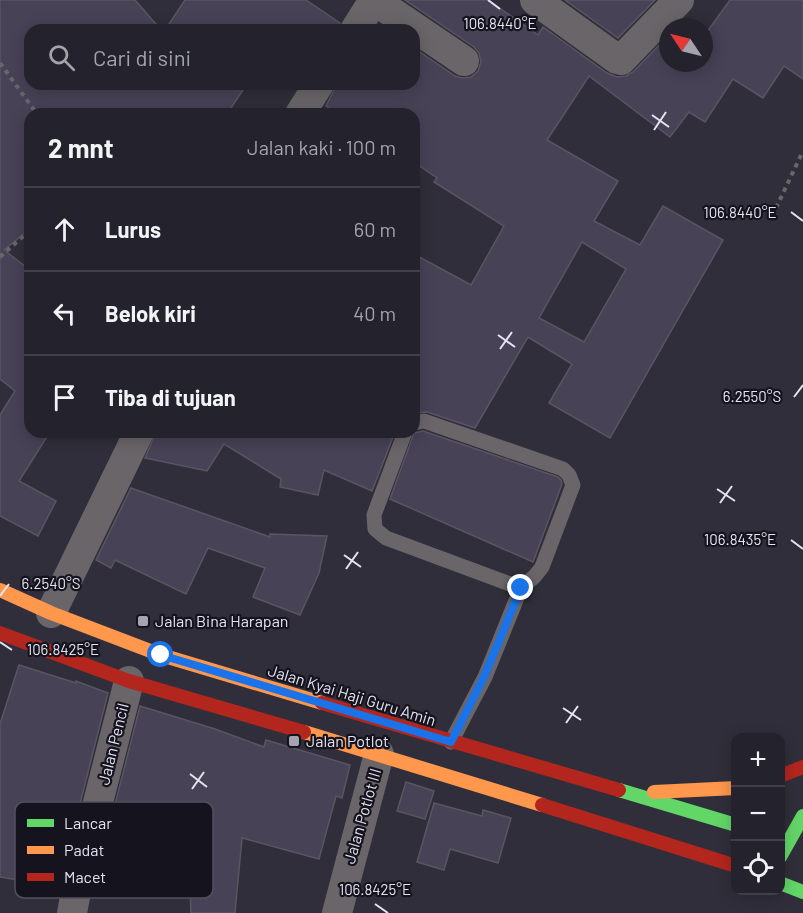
<!DOCTYPE html>
<html lang="id">
<head>
<meta charset="utf-8">
<style>
  :root { --surface:#24222c; --page:#2c2a34; --text:#f1f3f6; --muted:#a3a4a9; --line:#413f48 }
  body { margin:0; font-family:Barlow,sans-serif; background:var(--page); color:var(--text) }
  .controls { position:absolute; right:18px; bottom:18px; display:grid; overflow:hidden; border-radius:12px; box-shadow:0 3px 15px #0003 }
  .controls button { width:54px; height:54px; display:grid; place-items:center; padding:0; border:0; border-bottom:2px solid var(--line); background:var(--surface); color:var(--text); font:30px sans-serif }
  .compass { position:absolute; left:659px; top:18px; width:54px; height:54px; border-radius:50%; background:var(--surface); box-shadow:0 3px 15px #0003; rotate:305deg }
  .stop { position:absolute; width:18px; height:18px; margin:-14px; border:4px solid #1a73e8; border-radius:50%; background:#fff }
  .stop.end { background:#1a73e8; border-color:#fff; box-shadow:0 2px 6px #0008 }
  .list { margin:0; padding:0; list-style:none }
  h2 { display:flex; justify-content:space-between; align-items:center; height:78px; margin:0; padding:0 24px; font-size:26px }
  h2 small { font-size:20px; font-weight:400; color:var(--muted) }
  .list li { display:grid; grid-template-columns:39px 1fr auto; gap:18px; align-items:center; box-sizing:border-box; height:84px; padding:0 24px; border-top:2px solid var(--line) }
  .list b { display:block; font-size:22px; white-space:nowrap }
  .list em { font-size:20px; font-style:normal; color:var(--muted) }
  .icon { flex:none; width:33px; height:33px; fill:none; stroke:currentColor; stroke-width:2; stroke-linecap:round; stroke-linejoin:round }
  .map { position:relative; flex:none; width:803px; height:913px; overflow:hidden }
  .search { position:absolute; background:var(--surface); box-shadow:0 3px 15px #0003; left:24px; top:24px; width:396px; height:66px; display:flex; align-items:center; gap:15px; box-sizing:border-box; padding:0 21px; border-radius:18px; color:var(--muted); font-size:22px }
  .panel { position:absolute; background:var(--surface); box-shadow:0 3px 15px #0003; left:24px; top:108px; width:396px; height:330px; border-radius:18px }
  .map>svg:first-child { display:block }
  .building { fill:#474256; stroke:#575661; stroke-width:1.5; fill-rule:evenodd }
  .lines { fill:none; stroke-linecap:round; stroke-linejoin:round }
  .path { stroke:#69656b; stroke-width:4; stroke-dasharray:4.5 4.5; stroke-linecap:butt }
  .lane { stroke:#6a6569; stroke-width:15 }
  .street { stroke:#6a6569; stroke-width:30 }
  .fast { stroke:#63d668; stroke-width:14 }
  .slow { stroke:#ff974d; stroke-width:14 }
  .jam { stroke:#b3261e; stroke-width:14 }
  .route { stroke:#1a73e8; stroke-width:8 }
  .ticks { fill:none; stroke:#e5e3f2; stroke-width:2 }
  .poi-dot { fill:#a6a4b2; stroke:#15131d; stroke-width:2 }
  .labels { text-anchor:middle; stroke-width:4.5; stroke-linejoin:round; paint-order:stroke }
  .poi-label { font-size:16px; fill:#e5e3f2; stroke:#15131d; text-anchor:start }
  .street-label { font-size:16px; fill:#e5e3f2; stroke:#15131d }
  .key { fill:#15131d; stroke:#53515d; stroke-width:1.5 }
  .key-label { font-size:16px; fill:#e5e3f2 }
  .ticks-label { font-size:15px; text-anchor:middle; fill:#e5e3f2; stroke:#15131d; stroke-width:4.5; stroke-linejoin:round; paint-order:stroke }
</style>
</head>
<body>
<div class="map">
<svg width="803" height="913" viewBox="0 0 803 913">
  <rect width="100%" height="100%" fill="#302e3a"/>
  <!-- building -->
  <g class="building">
    <polygon points="0,0 135,0 161,30 30,30 30,84 247,84 227,114 30,114 30,229 4,250 30,270 30,432 50,432 19,481 56,501 38,536 0,516 0,415 15,391 0,379"/>
    <polygon points="185,0 306,0 340,23 338,30 165,30"/>
    <path d="M405,0h83l50,35 5,-8 64,46 10,4 9,-1 7,-4 28,-29 7,6v14h36v-27l26,-36h73v79l-19,-13 -21,32 -30,-19 -28,43 -16,-10 -19,25 -81,-61 -42,64 71,41 -24,40 46,24 23,-39 60,34 -113,198 -61,-35 23,-39 -44,-27 -53,91 -48,-16 -13,1v-159l57,31 33,-59 -70,-44 3,-4 -23,-16v-48h-76l-12,-8 11,-22h77v-36l41,28 7,2 9,-1 7,-6 3,-9 -2,-9 -5,-6zM582,242l44,27 -42,73 -45,-24z"/>
    <polygon points="565,0 655,0 618,38"/>
    <polygon points="423,431 558,477 561,480 562,484 533,562 390,499 414,433"/>
    <polygon points="156,432 395,432 372,491 324,470 318,495 280,487 281,479 224,444 207,471 145,458"/>
    <polygon points="131,488 270,537 270,534 327,536 319,573 300,615 253,597 265,568 208,548 186,594 115,560 111,568 96,560"/>
    <polygon points="19,665 76,683 76,681 108,693 59,887 0,877 0,724"/>
    <polygon points="140,706 215,729 264,747 266,740 350,765 342,798 336,796 319,859 242,838 235,913 191,913 189,864 102,856"/>
    <polygon points="406,782 434,791 425,819 397,811"/>
    <polygon points="434,803 482,816 483,810 511,818 498,863 450,849 444,870 417,862"/>
  </g>
  <g class="lines">
    <!-- path -->
    <g class="path">
      <polyline points="0,63 37,114"/>
      <polyline points="776,208 803,151"/>
      <polyline points="0,257 30,230"/>
    </g>
    <!-- lane -->
    <g class="lane">
      <polyline points="414,423 424,421 563,469 569,475 573,485 542,567 535,576 521,588 485,677 451,742"/>
      <polyline points="405,432 374,515 375,529 386,538 521,588"/>
    </g>
    <!-- street -->
    <g class="street">
      <polyline points="374,0 464,61"/>
      <polyline points="535,0 617,59 621,60 679,0"/>
      <polyline points="355,30 374,0"/>
      <polyline points="300,114 319,84"/>
      <polyline points="51,613 139,432"/>
      <polyline points="72,913 78,881 129,681"/>
      <polyline points="337,913 379,754"/>
    </g>
    <!-- fast -->
    <g class="fast">
      <polyline points="619,790 736,825"/>
      <polyline points="780,857 803,816"/>
      <polyline points="780,883 803,892"/>
    </g>
    <!-- slow -->
    <g class="slow">
      <polyline points="0,590 51,613 161,655 322,703"/>
      <polyline points="304,732 542,805"/>
      <polyline points="654,792 736,788"/>
    </g>
    <!-- jam -->
    <g class="jam">
      <polyline points="0,633 129,681 304,732"/>
      <polyline points="322,703 619,790"/>
      <polyline points="780,776 803,767"/>
      <polyline points="542,805 736,866"/>
    </g>
  </g>
  <g class="lines">
    <!-- route -->
    <polyline class="route" points="161,655 451,742 484,677 521,588"/>
  </g>
  <!-- ticks -->
  <path class="ticks" d="M488,0l12,9M652,115l17,12M654,130l12,-18M791,212l12,9M498,335l17,12M500,349l12,-17M794,397l9,-12M717,489l18,12M720,503l12,-17M791,540l12,9M344,555l17,12M346,569l12,-17M0,596l9,-12M0,642l12,8M563,708l18,12M566,723l12,-17M190,774l17,13M192,789l12,-17M375,904l13,9"/>
  <!-- markers -->
  <g class="poi-dot">
    <rect x="137" y="615" width="12" height="12" rx="3"/>
    <rect x="288" y="735" width="12" height="12" rx="3"/>
  </g>
  <g class="labels">
    <!-- poi labels -->
    <g class="poi-label">
      <text x="155" y="627">Jalan Bina Harapan</text>
      <text x="306" y="747">Jalan Potlot</text>
    </g>
    <!-- street labels -->
    <g class="street-label">
      <text transform="translate(352 695) rotate(17)" y="6">Jalan Kyai Haji Guru Amin</text>
      <text transform="translate(113 744) rotate(-76)" y="6">Jalan Pencil</text>
      <text transform="translate(362 816) rotate(-74)" y="6">Jalan Potlot III</text>
    </g>
  </g>
  <!-- legend -->
  <rect x="15" y="802" width="198" height="96" rx="9" class="key"/>
  <rect x="27" y="819" width="27" height="8" fill="#63d668"/>
  <rect x="27" y="846" width="27" height="8" fill="#ff974d"/>
  <rect x="27" y="873" width="27" height="8" fill="#b3261e"/>
  <g class="key-label">
    <text x="64" y="829">Lancar</text>
    <text x="64" y="856">Padat</text>
    <text x="64" y="883">Macet</text>
  </g>
  <g class="ticks-label">
    <text x="500" y="29">106.8440°E</text>
    <text x="740" y="218">106.8440°E</text>
    <text x="752" y="402">6.2550°S</text>
    <text x="740" y="545">106.8435°E</text>
    <text x="51" y="589">6.2540°S</text>
    <text x="63" y="655">106.8425°E</text>
    <text x="375" y="895">106.8425°E</text>
  </g>
</svg>
<div class="controls">
<button>+</button>
<button>−</button>
<button><svg class="icon" aria-label="locate" viewBox="0 0 24 24"><circle cx="12" cy="12" r="6"/><path d="M12 2v4M12 18v4M2 12h4M18 12h4"/></svg></button>
</div>
<svg class="compass" viewBox="-18 -18 36 36"><path d="M0-13l5 13h-10z" fill="#e53935"/><path d="M0 13l5-13h-10z" fill="#a3a4a9"/></svg>
<div class="stop" style="left:161px;top:655px"></div>
<div class="stop end" style="left:521px;top:588px"></div>
<div class="search"><svg class="icon" aria-label="search" viewBox="0 0 24 24"><circle cx="10" cy="10" r="6"/><path d="M15 15l6 6"/></svg>Cari di sini</div>
<section class="panel">
<h2>2 mnt<small>Jalan kaki · 100 m</small></h2>
<ul class="list">
<li><svg class="icon" aria-label="ahead" viewBox="0 0 24 24"><path d="M12 20V5M6 11l6-6 6 6"/></svg><div><b>Lurus</b></div><em>60 m</em></li>
<li><svg class="icon" aria-label="left" viewBox="0 0 24 24"><path d="M17 20v-9H6M10 6l-5 5 5 5"/></svg><div><b>Belok kiri</b></div><em>40 m</em></li>
<li><svg class="icon" aria-label="arrive" viewBox="0 0 24 24"><path d="M6 21V4h12l-3 4 3 4H6"/></svg><div><b>Tiba di tujuan</b></div></li>
</ul>
</section>
</div>
</body>
</html>
